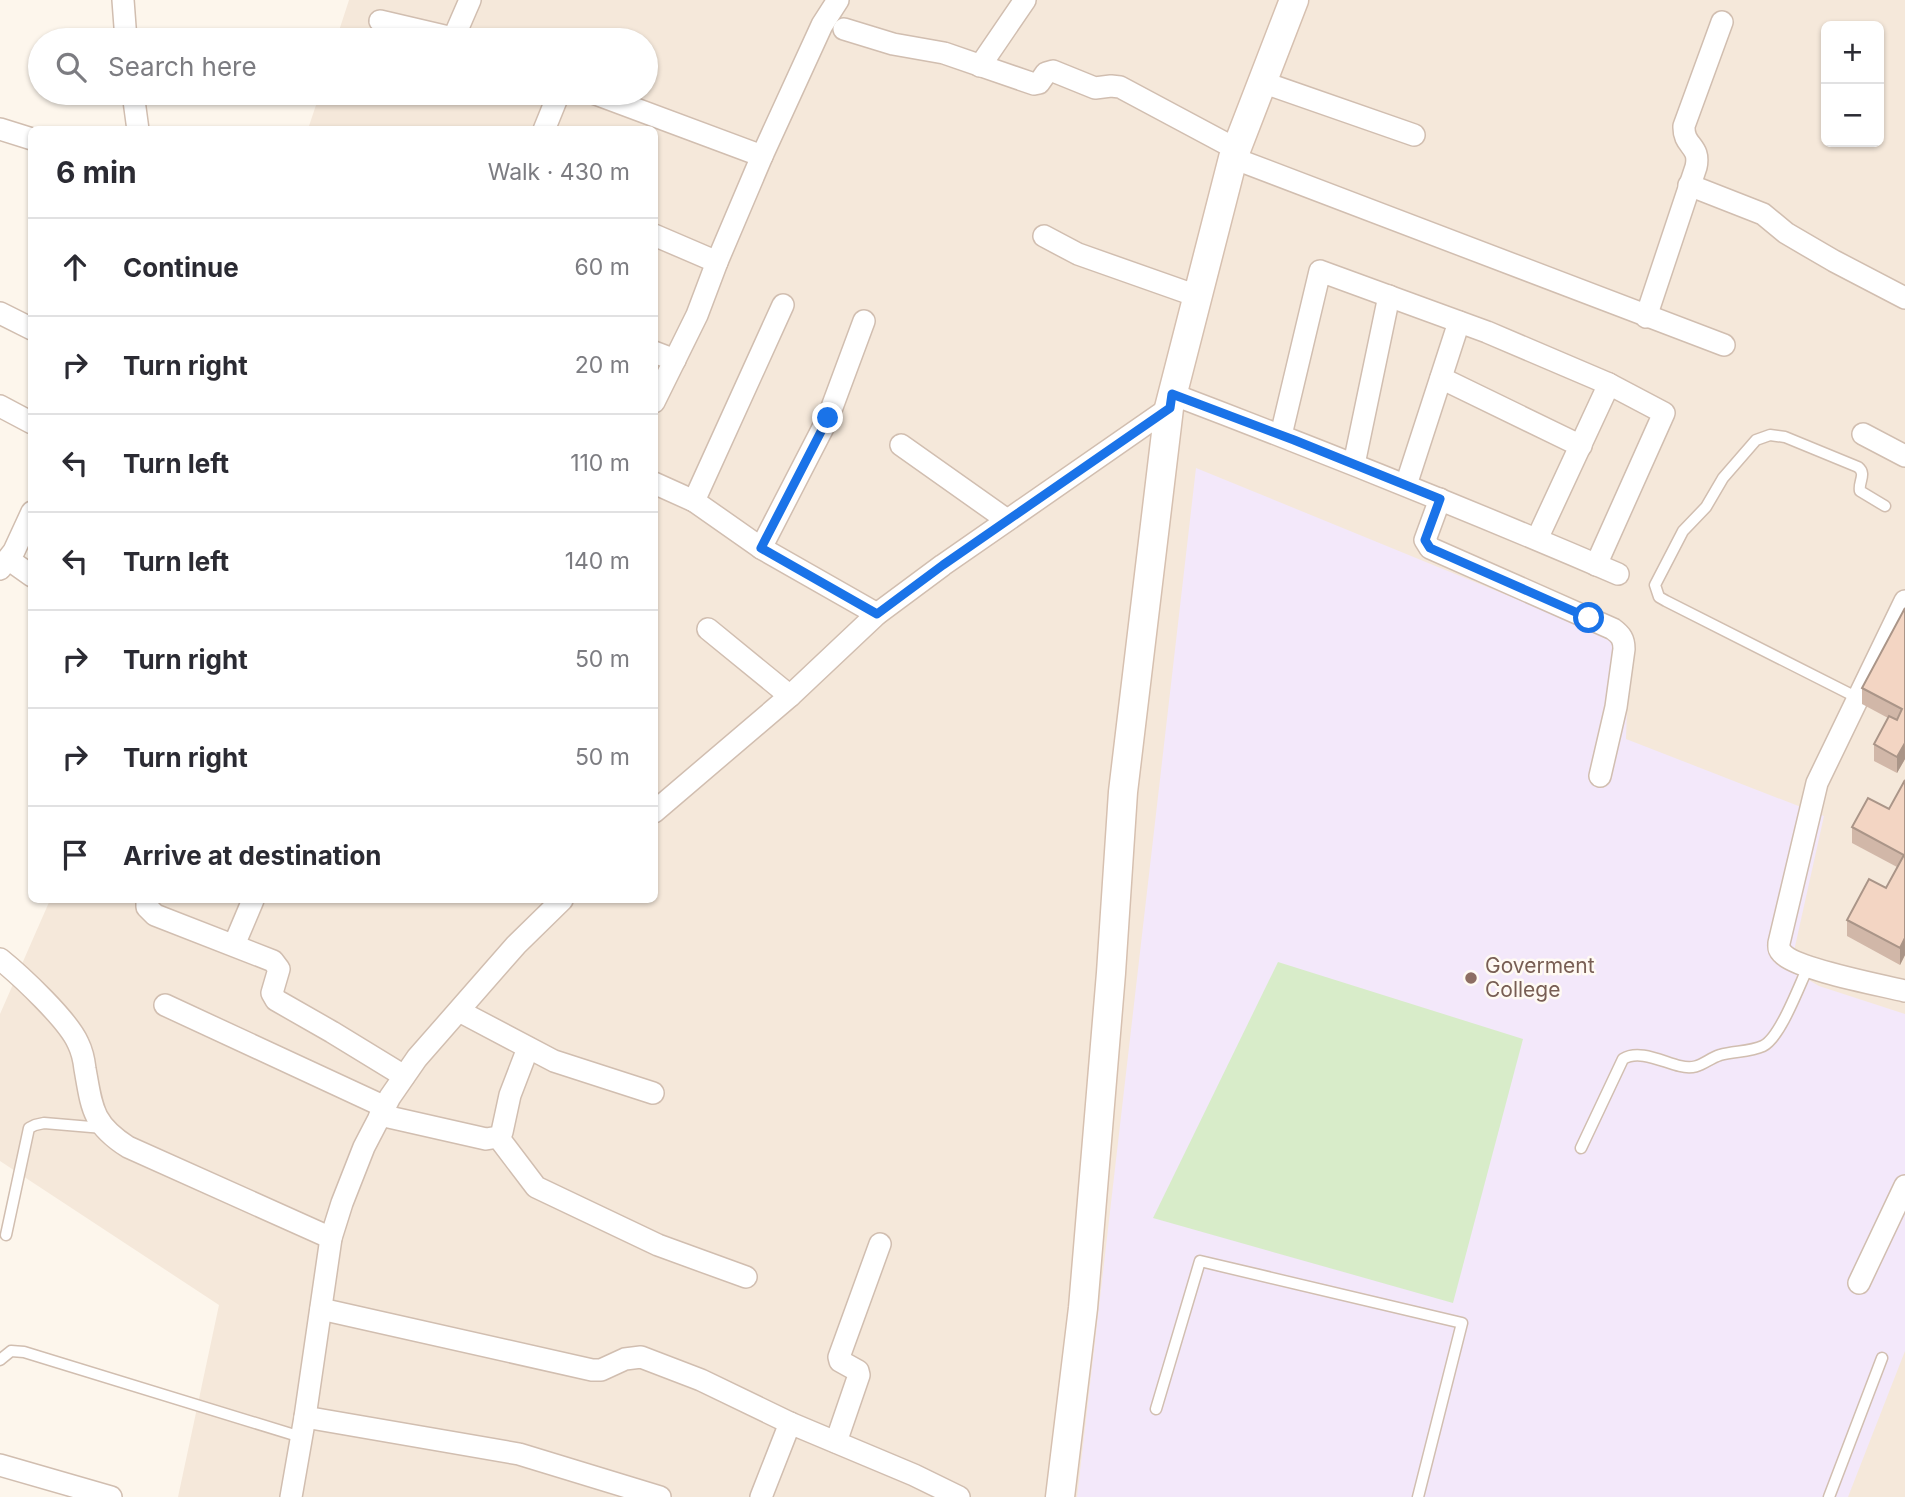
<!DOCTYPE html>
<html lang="en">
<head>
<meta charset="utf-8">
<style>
  :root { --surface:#fff; --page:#f7f7f7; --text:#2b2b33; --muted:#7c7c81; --line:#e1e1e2 }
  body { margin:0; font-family:Inter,sans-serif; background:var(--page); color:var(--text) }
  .controls { position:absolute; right:21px; top:21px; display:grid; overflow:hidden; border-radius:10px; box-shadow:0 2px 5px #0004 }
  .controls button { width:63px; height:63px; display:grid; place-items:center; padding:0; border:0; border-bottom:2px solid var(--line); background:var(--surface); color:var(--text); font:35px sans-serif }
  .stop { position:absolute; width:21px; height:21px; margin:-16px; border:5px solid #1a73e8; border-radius:50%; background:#fff }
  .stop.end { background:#1a73e8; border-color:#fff; box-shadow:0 2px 7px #0008 }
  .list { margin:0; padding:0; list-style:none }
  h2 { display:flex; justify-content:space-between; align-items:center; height:91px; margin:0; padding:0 28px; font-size:30px }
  h2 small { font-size:23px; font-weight:400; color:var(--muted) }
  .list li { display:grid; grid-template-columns:46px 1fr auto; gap:21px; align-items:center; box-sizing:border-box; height:98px; padding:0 28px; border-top:2px solid var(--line) }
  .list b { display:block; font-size:26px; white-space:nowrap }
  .list em { font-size:23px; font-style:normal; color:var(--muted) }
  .icon { flex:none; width:38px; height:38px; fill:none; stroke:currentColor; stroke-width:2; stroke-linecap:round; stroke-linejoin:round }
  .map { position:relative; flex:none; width:1905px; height:1497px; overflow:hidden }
  .search { position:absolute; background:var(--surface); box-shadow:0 2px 5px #0004; left:28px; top:28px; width:630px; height:77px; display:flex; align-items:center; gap:18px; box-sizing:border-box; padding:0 24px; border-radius:38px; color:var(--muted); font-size:26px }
  .panel { position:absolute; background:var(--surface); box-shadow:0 2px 5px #0004; left:28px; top:126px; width:630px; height:777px; border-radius:10px }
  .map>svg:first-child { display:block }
  .residential { fill:#f5e8da; fill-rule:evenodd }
  .education { fill:#f3e8fa }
  .green { fill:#d8ecc9 }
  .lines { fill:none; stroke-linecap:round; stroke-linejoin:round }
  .lane-casing { stroke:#d1beb0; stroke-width:13 }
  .street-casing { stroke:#d1beb0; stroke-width:24 }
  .secondary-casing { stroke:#d6c0b0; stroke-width:31 }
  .lane { stroke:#fff; stroke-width:10 }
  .street { stroke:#fff; stroke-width:21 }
  .secondary { stroke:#fff; stroke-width:28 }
  .wall { fill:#d1b7a8 }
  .shaded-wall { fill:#aa9588 }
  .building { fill:#f3d5c3; stroke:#aa9588; stroke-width:2 }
  .route { stroke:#1a73e8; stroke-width:9 }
  .education-dot { fill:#8d6e63; stroke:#fffaf3; stroke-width:2.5 }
  .labels { text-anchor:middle; stroke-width:5; stroke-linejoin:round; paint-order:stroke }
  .education-label { font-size:21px; fill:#785e54; stroke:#fffaf3; text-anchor:start }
</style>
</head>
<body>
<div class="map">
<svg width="1905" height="1497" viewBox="0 0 1905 1497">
  <rect width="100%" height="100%" fill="#fdf6ec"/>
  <!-- residential -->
  <path class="residential" d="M349,0h1556v1497h-1727l41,-192 -219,-144v-147l50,-114h604v-770l-346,-1 12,-36h326v-53h-310zM1826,26h53v116h-53z"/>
  <!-- education -->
  <polygon class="education" points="1196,468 1629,645 1626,739 1824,816 1790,969 1819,986 1905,1014 1905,1351 1848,1497 1077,1497"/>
  <!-- green -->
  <polygon class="green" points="1278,962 1523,1039 1453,1303 1153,1218"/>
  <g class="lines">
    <!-- lane casing -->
    <g class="lane-casing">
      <g id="lane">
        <path d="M1858,698l-192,-97 -7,-4 -4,-12 28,-54 23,-24 17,-29 33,-38 14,-5 15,2 73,30c9,7 0,15 2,24l25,15"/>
        <path d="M1581,1148l42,-89c16,-10 40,3 57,7 19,5 25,-6 40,-11 14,-4 30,-3 43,-9 17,-8 36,-60 45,-79"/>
        <polyline points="6,1235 29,1128 35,1125 44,1123 103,1128"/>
        <polyline points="0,1360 11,1351 24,1352 301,1437"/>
        <polyline points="1156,1409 1200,1261 1462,1323 1418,1497"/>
        <polyline points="1829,1497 1882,1358"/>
      </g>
    </g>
    <!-- street casing -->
    <g class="street-casing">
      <g id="street">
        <polyline points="123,0 126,40"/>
        <polyline points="380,21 457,39"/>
        <polyline points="844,29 893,44 944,53 1034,84 1039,83 1046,73 1053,71 1095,88 1111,86 1120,87 1236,149"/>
        <polyline points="458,40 457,30 470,0"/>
        <polyline points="980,66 1025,0"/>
        <polyline points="1262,82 1414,135"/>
        <polyline points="133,93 138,130"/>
        <polyline points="593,93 762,156"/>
        <polyline points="0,129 32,139"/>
        <polyline points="544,130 559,93"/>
        <polyline points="1233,158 1724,345"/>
        <polyline points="1689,185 1763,214 1786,233 1834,261 1905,298"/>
        <polyline points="654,235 717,262"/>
        <polyline points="1044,236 1078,254 1197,296"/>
        <polyline points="0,313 32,329"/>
        <path d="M1646,317l50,-150c5,-22 -13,-20 -12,-41l38,-104"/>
        <polyline points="654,352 675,360"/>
        <polyline points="1441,378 1581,446"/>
        <path d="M1172,394c150,57 299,117 446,180"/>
        <polyline points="654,402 697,315 717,262 762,156 822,25 838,0"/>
        <polyline points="0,406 32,423"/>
        <polyline points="1863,434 1905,456"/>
        <polyline points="1281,435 1320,271 1487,332 1609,384 1537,539"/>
        <polyline points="901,445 1007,520"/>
        <polyline points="1354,464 1389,296"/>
        <polyline points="654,483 694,501 761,548 877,614"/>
        <polyline points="1406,485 1459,322"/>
        <path d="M1440,499l-15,41 5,8 183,81c8,6 11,10 11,20l-8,58 -16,69"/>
        <polyline points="694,501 783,305"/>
        <polyline points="761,548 828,418 864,321"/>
        <polyline points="8,559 32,576"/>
        <polyline points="1596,565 1664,413 1609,384"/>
        <polyline points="0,569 14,551 32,512"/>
        <path d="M1905,601l-88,182 -38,160c0,5 -1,6 3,10 13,16 99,32 123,38"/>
        <polyline points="708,629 790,696"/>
        <polyline points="654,812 790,696 877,614 943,565 1169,408"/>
        <polyline points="147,900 147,907 155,915 273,961 279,969 272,993 276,1000 332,1032 404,1076"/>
        <polyline points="234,945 253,900"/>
        <path d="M0,959c21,17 68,61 78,84 4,8 6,17 7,26 7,39 7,55 43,78l203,91"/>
        <polyline points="165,1005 385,1107"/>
        <polyline points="459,1011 554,1061 653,1093"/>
        <polyline points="380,1115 486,1139 498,1137 502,1132 510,1095 528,1048"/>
        <polyline points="498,1137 536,1187 658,1245 746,1277"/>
        <polyline points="1859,1283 1905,1186"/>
        <polyline points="321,1309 592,1370 601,1370 625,1359 641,1357 701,1380 790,1423 914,1475 959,1497"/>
        <polyline points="305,1417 519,1454 660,1497"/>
        <polyline points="836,1442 859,1375 858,1371 840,1361 839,1357 880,1244"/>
        <polyline points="0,1465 111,1497"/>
        <polyline points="291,1497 305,1417 331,1238 342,1203 364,1147 390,1097 417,1058 516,945 562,900"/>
        <polyline points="761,1497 790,1423"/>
      </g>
    </g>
    <!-- secondary casing -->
    <g class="secondary-casing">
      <polyline id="secondary" points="1060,1497 1083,1308 1111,973 1123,792 1169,408 1233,158 1294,0"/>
    </g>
    <!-- lane -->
    <use href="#lane" class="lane"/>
    <!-- street -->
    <use href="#street" class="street"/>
    <!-- secondary -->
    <use href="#secondary" class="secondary"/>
  </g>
  <!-- wall -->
  <g class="wall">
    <polygon points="1905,608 1905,759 1897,773 1874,761 1874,744 1888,718 1862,704 1862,688"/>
    <polygon points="1905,780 1905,955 1900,965 1847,936 1847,920 1886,888 1897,867 1852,843 1852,827 1889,809"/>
  </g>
  <!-- shaded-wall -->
  <g class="shaded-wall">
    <polygon points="1905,743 1905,759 1897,773 1897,757"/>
    <polygon points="1905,938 1905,955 1900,965 1900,948"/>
  </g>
  <!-- building -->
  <g class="building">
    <polygon points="1905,608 1905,743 1897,757 1874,744 1889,716 1897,720 1902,709 1862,688"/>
    <polygon points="1905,780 1905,938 1900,948 1847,920 1869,879 1886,888 1904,855 1852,827 1868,798 1889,809"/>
  </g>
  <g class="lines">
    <!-- route -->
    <polyline class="route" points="828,418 761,548 877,614 943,565 1170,408 1172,394 1294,440 1440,499 1425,540 1430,548 1589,618"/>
  </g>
  <!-- markers -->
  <circle class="education-dot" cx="1471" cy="978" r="7"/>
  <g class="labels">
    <!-- education labels -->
    <g class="education-label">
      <text x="1485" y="973">Goverment<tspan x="1485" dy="24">College</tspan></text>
    </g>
  </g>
</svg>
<div class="controls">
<button>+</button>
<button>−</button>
</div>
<div class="stop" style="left:1589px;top:618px"></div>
<div class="stop end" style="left:828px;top:418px"></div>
<div class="search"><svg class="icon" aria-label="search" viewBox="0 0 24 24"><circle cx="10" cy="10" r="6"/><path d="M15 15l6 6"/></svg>Search here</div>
<section class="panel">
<h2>6 min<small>Walk · 430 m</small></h2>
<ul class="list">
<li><svg class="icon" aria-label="ahead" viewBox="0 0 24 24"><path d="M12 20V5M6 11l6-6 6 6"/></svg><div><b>Continue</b></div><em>60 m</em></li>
<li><svg class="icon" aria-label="right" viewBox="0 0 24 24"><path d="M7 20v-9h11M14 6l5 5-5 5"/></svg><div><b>Turn right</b></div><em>20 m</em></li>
<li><svg class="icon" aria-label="left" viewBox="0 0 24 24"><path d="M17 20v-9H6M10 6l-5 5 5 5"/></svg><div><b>Turn left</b></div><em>110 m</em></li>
<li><svg class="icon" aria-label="left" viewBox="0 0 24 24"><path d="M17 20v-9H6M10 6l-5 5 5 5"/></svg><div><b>Turn left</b></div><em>140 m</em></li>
<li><svg class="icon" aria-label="right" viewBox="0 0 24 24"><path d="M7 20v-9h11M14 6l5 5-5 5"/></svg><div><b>Turn right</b></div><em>50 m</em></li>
<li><svg class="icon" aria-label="right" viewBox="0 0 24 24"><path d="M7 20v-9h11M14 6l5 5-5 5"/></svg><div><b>Turn right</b></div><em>50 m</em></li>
<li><svg class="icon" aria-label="arrive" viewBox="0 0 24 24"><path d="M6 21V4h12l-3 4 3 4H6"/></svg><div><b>Arrive at destination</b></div></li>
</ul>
</section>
</div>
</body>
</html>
